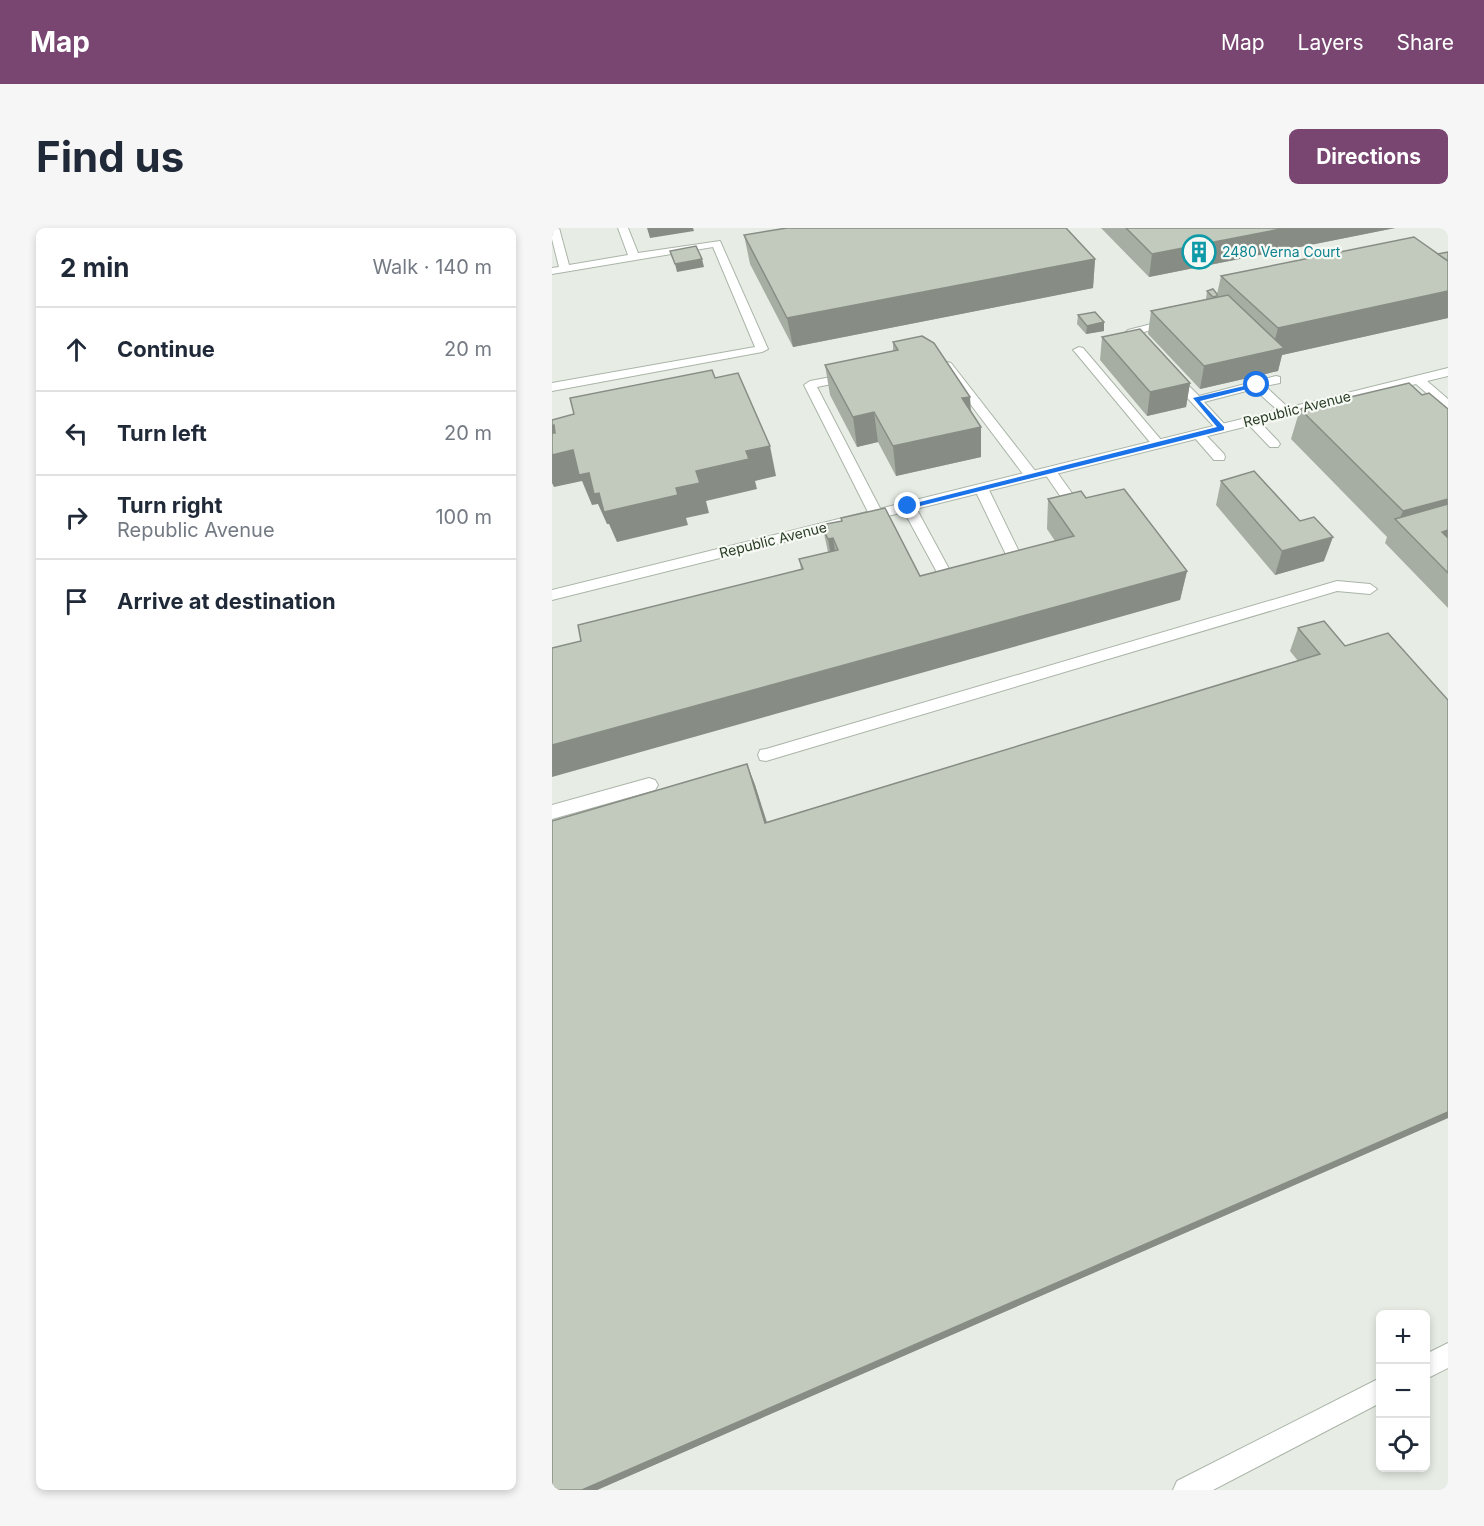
<!DOCTYPE html>
<html lang="en">
<head>
<meta charset="utf-8">
<style>
  :root { --surface:#fff; --page:#f6f6f7; --text:#1f2937; --muted:#747a83; --line:#e0e1e3; --accent:#794671 }
  body { margin:0; font-family:Inter,sans-serif; background:var(--page); color:var(--text) }
  .controls { position:absolute; right:18px; bottom:18px; display:grid; overflow:hidden; border-radius:9px; box-shadow:0 3px 9px #0003 }
  .controls button { width:54px; height:54px; display:grid; place-items:center; padding:0; border:0; border-bottom:2px solid var(--line); background:var(--surface); color:var(--text); font:30px sans-serif }
  .stop { position:absolute; width:18px; height:18px; margin:-14px; border:4px solid #1a73e8; border-radius:50%; background:#fff }
  .stop.end { background:#1a73e8; border-color:#fff; box-shadow:0 2px 6px #0008 }
  .list { margin:0; padding:0; list-style:none }
  h2 { display:flex; justify-content:space-between; align-items:center; height:78px; margin:0; padding:0 24px; font-size:26px }
  h2 small { font-size:20px; font-weight:400; color:var(--muted) }
  .list li { display:grid; grid-template-columns:39px 1fr auto; gap:18px; align-items:center; box-sizing:border-box; height:84px; padding:0 24px; border-top:2px solid var(--line) }
  .list b { display:block; font-size:22px; white-space:nowrap }
  .list p { margin:0; font-size:20px; white-space:nowrap; color:var(--muted) }
  .list em { font-size:20px; font-style:normal; color:var(--muted) }
  .icon { flex:none; width:33px; height:33px; fill:none; stroke:currentColor; stroke-width:2; stroke-linecap:round; stroke-linejoin:round }
  .map { position:relative; flex:none; width:896px; height:1262px; overflow:hidden; border-radius:9px }
  header { display:flex; align-items:center; gap:36px; box-sizing:border-box; height:84px; padding:0 30px; background:var(--accent); color:#fff }
  header strong { font-size:28px }
  nav { display:flex; gap:33px; margin-inline-start:auto; font-size:21px }
  .intro { display:flex; align-items:center; justify-content:space-between; box-sizing:border-box; height:144px; padding:0 36px }
  h1 { margin:0; font-size:42px }
  .button { padding:15px 27px; border-radius:9px; background:var(--accent); color:#fff; font-size:21px; font-weight:700 }
  main { display:flex; gap:36px; padding:0 36px }
  aside { flex:1; background:var(--surface); border-radius:9px; box-shadow:0 3px 9px #0003 }
  .map>svg:first-child { display:block }
  .lines { fill:none; stroke-linecap:round; stroke-linejoin:round }
  .service-casing { stroke:#aab5a8; stroke-width:2 }
  .minor-casing { stroke:#aab5a8; stroke-width:2 }
  .service { fill:#fff; fill-rule:evenodd }
  .minor { fill:#fff; fill-rule:evenodd }
  .wall { fill:#a6aea3 }
  .shaded-wall { fill:#878d84 }
  .building { fill:#c1cabd; stroke:#878d84; stroke-width:1.5 }
  .route { fill:#1a73e8 }
  .labels { text-anchor:middle; stroke-width:4.5; stroke-linejoin:round; paint-order:stroke }
  .far-culture-label { font-size:14px; fill:#0d838f; stroke:#f7f9f5; text-anchor:start }
  .far-street-label { font-size:14px; fill:#293d25; stroke:#f7f9f5 }
</style>
</head>
<body>
<header>
<strong>Map</strong>
<nav><a>Map</a><a>Layers</a><a>Share</a></nav>
</header>
<div class="intro"><h1>Find us</h1><a class="button">Directions</a></div>
<main>
<aside>
<h2>2 min<small>Walk · 140 m</small></h2>
<ul class="list">
<li><svg class="icon" aria-label="ahead" viewBox="0 0 24 24"><path d="M12 20V5M6 11l6-6 6 6"/></svg><div><b>Continue</b></div><em>20 m</em></li>
<li><svg class="icon" aria-label="left" viewBox="0 0 24 24"><path d="M17 20v-9H6M10 6l-5 5 5 5"/></svg><div><b>Turn left</b></div><em>20 m</em></li>
<li><svg class="icon" aria-label="right" viewBox="0 0 24 24"><path d="M7 20v-9h11M14 6l5 5-5 5"/></svg><div><b>Turn right</b><p>Republic Avenue</p></div><em>100 m</em></li>
<li><svg class="icon" aria-label="arrive" viewBox="0 0 24 24"><path d="M6 21V4h12l-3 4 3 4H6"/></svg><div><b>Arrive at destination</b></div></li>
</ul>
</aside>
<div class="map">
<svg width="896" height="1262" viewBox="0 0 896 1262">
  <rect width="100%" height="100%" fill="#e7ede5"/>
  <g class="lines">
    <!-- service casing -->
    <g class="service-casing">
      <g id="service">
        <polygon points="0,0 7,0 17,37 76,27 66,0 76,0 86,25 168,13 216,121 210,124 0,163 0,155 203,119 161,19 0,46 0,40 7,39 0,11"/>
        <polygon points="619,91 625,94 623,96 588,105 597,116 595,118 587,118 574,104 576,102"/>
        <polygon points="527,119 531,120 610,213 612,216 610,219 602,219 523,124 521,122"/>
        <polygon points="395,134 399,135 484,244 486,247 484,250 474,250 389,137"/>
        <polygon points="620,143 624,145 647,168 724,148 728,149 728,155 713,158 741,184 735,188 731,187 702,161 652,174 676,200 670,204 666,203 616,149 616,145"/>
        <polygon points="300,145 306,149 304,151 265,159 331,286 324,290 317,286 252,157 258,153"/>
        <polygon points="700,189 704,190 726,213 728,216 726,219 718,219 696,196 694,193"/>
        <polygon points="646,202 650,203 672,226 673,229 672,232 662,232 642,209 640,206"/>
        <polygon points="497,239 502,240 532,282 534,285 532,288 522,288 491,243"/>
        <polygon points="429,256 436,260 475,340 473,343 462,346 455,341 459,337 422,260"/>
        <polygon points="356,274 363,278 402,350 411,351 413,354 411,357 398,361 393,359 349,278"/>
        <polygon points="785,353 818,356 825,361 818,366 785,363 214,533 208,532 206,527 208,522 214,521"/>
        <polygon points="97,550 103,552 106,557 103,562 0,591 0,577"/>
        <polygon points="896,1115 896,1140 874,1151 874,1126"/>
        <polygon points="828,1150 828,1175 661,1262 621,1262 625,1253"/>
      </g>
    </g>
    <!-- minor casing -->
    <g class="minor-casing">
      <polygon id="minor" points="896,140 896,148 875,153 896,171 896,181 892,180 864,156 0,372 0,362"/>
    </g>
    <!-- service -->
    <use href="#service" class="service"/>
    <!-- minor -->
    <use href="#minor" class="minor"/>
  </g>
  <!-- wall -->
  <g class="wall">
    <polygon points="549,0 843,0 597,49"/>
    <polygon points="192,7 543,31 541,60 241,119 198,36"/>
    <polygon points="896,24 896,90 730,127 726,143 648,161 596,106 599,83 654,71 655,63 665,66 669,48 886,26"/>
    <polygon points="526,87 552,94 552,103 534,106 525,96"/>
    <polygon points="550,109 638,155 634,179 595,188 548,132"/>
    <polygon points="341,114 418,169 419,183 429,199 429,229 344,248 326,214 305,219 278,167 273,137 341,123"/>
    <polygon points="748,181 896,181 896,380 833,315 835,309 739,211"/>
    <polygon points="669,253 748,293 772,333 723,347 664,277"/>
    <polygon points="534,270 635,343 628,372 29,413 249,341 247,331 276,324 271,301 275,301 274,296 289,293 289,290 368,348 503,313 495,301 496,271"/>
    <polygon points="746,400 793,418 896,472 896,890 45,1262 195,536 203,557 215,594 746,433 738,423"/>
  </g>
  <!-- shaded-wall -->
  <g class="shaded-wall">
    <polygon points="95,0 141,0 142,3 98,10"/>
    <polygon points="734,0 843,0 597,49 600,26"/>
    <polygon points="150,31 152,39 125,44 123,36"/>
    <polygon points="543,31 541,60 241,119 235,90"/>
    <polygon points="896,63 896,90 730,127 726,143 648,161 652,138 720,122 726,100"/>
    <polygon points="552,94 552,103 534,106 535,98"/>
    <polygon points="638,155 634,179 595,188 598,164"/>
    <polygon points="418,169 419,199 410,170"/>
    <polygon points="322,184 326,214 305,219 301,189"/>
    <polygon points="2,197 21,222 37,245 124,260 144,243 194,223 218,218 224,248 203,253 205,261 154,273 157,285 134,290 136,297 65,314 57,296 55,296 46,276 40,277 30,253 2,259 0,255 0,198"/>
    <polygon points="429,199 429,229 344,248 341,218"/>
    <polygon points="896,271 896,297 846,294 851,283"/>
    <polygon points="896,302 896,322 890,304"/>
    <polygon points="781,309 772,333 723,347 730,323"/>
    <polygon points="281,310 286,340 281,341 276,311"/>
    <polygon points="635,343 628,372 0,549 0,517"/>
    <polygon points="195,536 203,557 221,615 213,595"/>
    <polygon points="896,884 896,890 45,1262 30,1262"/>
  </g>
  <!-- building -->
  <g class="building">
    <polygon points="235,0 514,0 543,31 235,90 192,7"/>
    <polygon points="574,0 734,0 600,26"/>
    <polygon points="862,9 896,33 896,63 726,100 669,48"/>
    <polygon points="144,18 150,31 123,36 118,23"/>
    <polygon points="896,24 896,33 886,26"/>
    <polygon points="661,61 665,66 665,68 661,69 655,63"/>
    <polygon points="676,67 732,120 652,138 599,83"/>
    <polygon points="543,84 552,94 535,98 526,87"/>
    <polygon points="588,101 638,155 598,164 550,109"/>
    <polygon points="370,108 382,115 418,169 410,170 429,199 341,218 322,184 301,189 273,137 346,122 341,114"/>
    <polygon points="160,142 163,150 186,145 218,218 194,223 197,231 144,243 148,255 124,260 126,267 52,284 47,265 42,266 37,245 27,247 21,222 0,227 0,205 3,205 2,197 0,198 0,192 22,186 18,170"/>
    <polygon points="857,155 870,167 877,165 896,181 896,271 851,283 748,181"/>
    <polygon points="702,243 748,293 762,289 781,309 730,323 669,253"/>
    <polygon points="572,261 635,343 0,517 0,420 29,413 26,397 251,341 247,331 286,322 281,310 276,311 271,301 276,300 274,296 290,293 289,290 333,280 368,348 522,308 496,271 529,263 534,270"/>
    <polygon points="896,276 896,302 890,304 896,310 896,345 843,291"/>
    <polygon points="772,393 793,418 836,405 896,472 896,884 30,1262 0,1262 0,593 195,536 213,595 768,426 746,400"/>
  </g>
  <!-- route -->
  <polygon class="route" points="705,155 707,158 648,173 672,199 672,202 356,281 352,278 665,199 641,170"/>
  <!-- icons -->
  <defs>
    <g id="building-ring" transform="scale(1.725)"><circle r="9.5" fill="#f7f9f5" stroke="#0f9aa8" stroke-width="1.5"/><path d="M-4-6H4V6H1V3H-1V6H-4ZM-2.5-4.3h1.7v1.8h-1.7ZM.8-4.3h1.7v1.8H.8ZM-2.5-1h1.7V.8h-1.7ZM.8-1h1.7V.8H.8Z" fill="#0f9aa8"/></g>
  </defs>
  <g fill-rule="evenodd">
    <use href="#building-ring" x="647" y="24"/>
  </g>
  <g class="labels">
    <!-- far-culture labels -->
    <g class="far-culture-label">
      <text x="670" y="29">2480 Verna Court</text>
    </g>
    <!-- far-street labels -->
    <g class="far-street-label">
      <text transform="translate(745 181) rotate(-14)" y="5">Republic Avenue</text>
      <text transform="translate(221 312) rotate(-14)" y="5">Republic Avenue</text>
    </g>
  </g>
</svg>
<div class="controls">
<button>+</button>
<button>−</button>
<button><svg class="icon" aria-label="locate" viewBox="0 0 24 24"><circle cx="12" cy="12" r="6"/><path d="M12 2v4M12 18v4M2 12h4M18 12h4"/></svg></button>
</div>
<div class="stop" style="left:705px;top:157px"></div>
<div class="stop end" style="left:356px;top:278px"></div>
</div>
</main>
</body>
</html>
